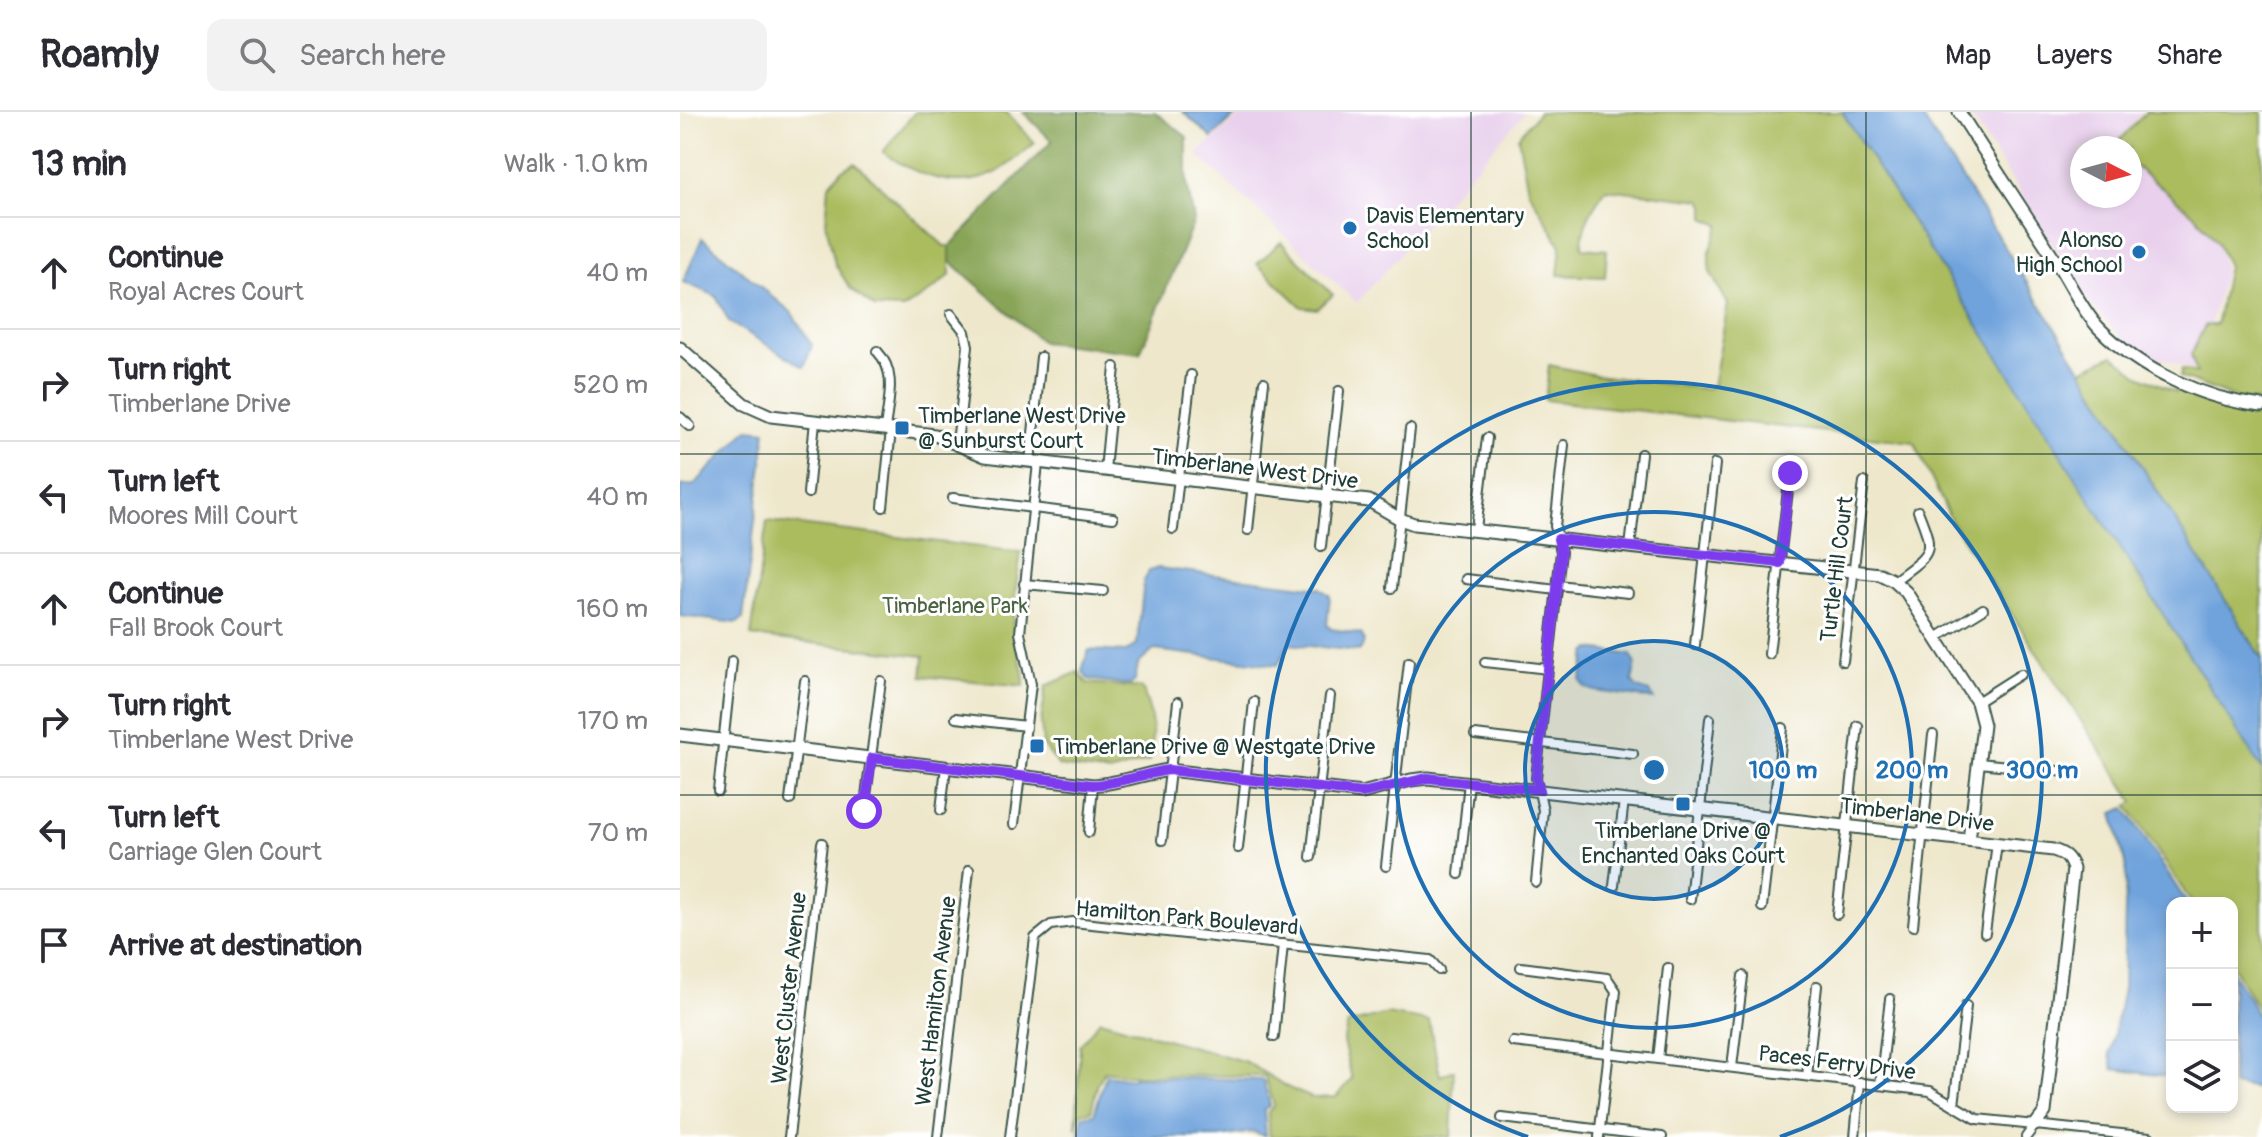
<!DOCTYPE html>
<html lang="en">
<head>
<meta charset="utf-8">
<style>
  :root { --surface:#fff; --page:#f2f2f3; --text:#2b2b33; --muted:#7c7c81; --line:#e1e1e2 }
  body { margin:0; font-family:Pangolin,sans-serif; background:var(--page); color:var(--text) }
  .controls { position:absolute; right:24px; bottom:24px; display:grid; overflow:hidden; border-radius:16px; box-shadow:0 4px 12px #0003 }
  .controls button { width:72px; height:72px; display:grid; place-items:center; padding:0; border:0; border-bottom:2px solid var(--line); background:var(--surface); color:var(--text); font:40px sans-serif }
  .compass { position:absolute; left:1390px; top:24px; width:72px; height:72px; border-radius:50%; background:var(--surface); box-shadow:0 4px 12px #0003; rotate:96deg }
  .stop { position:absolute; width:24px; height:24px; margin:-18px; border:6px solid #7c3aed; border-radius:50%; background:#fff }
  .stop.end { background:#7c3aed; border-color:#fff; box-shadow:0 2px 8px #0008 }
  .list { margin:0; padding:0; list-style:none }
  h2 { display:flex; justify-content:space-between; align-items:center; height:104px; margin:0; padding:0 32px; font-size:34px }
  h2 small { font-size:26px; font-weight:400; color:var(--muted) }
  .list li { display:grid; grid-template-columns:52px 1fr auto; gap:24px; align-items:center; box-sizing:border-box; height:112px; padding:0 32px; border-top:2px solid var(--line) }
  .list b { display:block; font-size:30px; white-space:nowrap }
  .list p { margin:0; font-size:26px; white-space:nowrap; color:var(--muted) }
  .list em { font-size:26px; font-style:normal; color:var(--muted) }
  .icon { flex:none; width:44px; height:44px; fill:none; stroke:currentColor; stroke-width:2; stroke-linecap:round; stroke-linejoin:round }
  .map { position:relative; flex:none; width:1582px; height:1025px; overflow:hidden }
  header { display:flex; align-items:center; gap:48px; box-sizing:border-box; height:112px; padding:0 40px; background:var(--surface); border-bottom:2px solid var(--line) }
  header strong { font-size:38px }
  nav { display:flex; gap:44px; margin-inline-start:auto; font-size:28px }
  .search { width:560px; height:72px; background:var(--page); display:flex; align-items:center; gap:20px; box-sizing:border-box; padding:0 28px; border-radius:16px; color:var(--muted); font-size:30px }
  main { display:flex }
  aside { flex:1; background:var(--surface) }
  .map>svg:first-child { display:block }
  .built { fill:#e9d1ed }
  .green { fill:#abbc5f; stroke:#657c4a; stroke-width:2 }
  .forest { fill:#88a456; stroke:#547045; stroke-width:2 }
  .water { fill:#6fa3dc; stroke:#477088; stroke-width:2 }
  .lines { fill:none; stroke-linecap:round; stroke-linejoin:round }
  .street-casing { stroke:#3e564b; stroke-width:12 }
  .secondary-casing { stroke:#3e564b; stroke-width:15 }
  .street { stroke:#fff; stroke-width:8 }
  .secondary { stroke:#fff; stroke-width:11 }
  .route { stroke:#7c3aed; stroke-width:10 }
  .grid { fill:none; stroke:#1f3d34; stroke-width:2; stroke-opacity:0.55 }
  .ring { fill:none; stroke:#1f6fb2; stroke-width:4 }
  .poi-dot { fill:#1f6fb2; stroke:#fff; stroke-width:3 }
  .labels { text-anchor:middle; stroke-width:6; stroke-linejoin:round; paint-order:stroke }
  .poi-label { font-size:22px; fill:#1f3d34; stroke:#fff; text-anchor:start }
  .street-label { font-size:22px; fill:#1f3d34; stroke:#fff }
  .park-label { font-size:22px; fill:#496341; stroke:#fff }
  .centre { fill:#1f6fb2; stroke:#fff; stroke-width:4 }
  .ring-label { font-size:24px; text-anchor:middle; font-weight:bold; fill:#1f6fb2; stroke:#fff; stroke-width:6; stroke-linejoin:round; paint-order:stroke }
</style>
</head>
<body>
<header>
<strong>Roamly</strong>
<div class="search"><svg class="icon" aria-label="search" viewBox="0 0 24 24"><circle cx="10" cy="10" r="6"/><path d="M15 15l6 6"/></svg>Search here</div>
<nav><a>Map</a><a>Layers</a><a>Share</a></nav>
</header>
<main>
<aside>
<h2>13 min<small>Walk · 1.0 km</small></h2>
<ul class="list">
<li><svg class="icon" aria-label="ahead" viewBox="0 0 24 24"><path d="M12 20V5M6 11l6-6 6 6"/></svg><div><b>Continue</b><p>Royal Acres Court</p></div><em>40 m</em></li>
<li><svg class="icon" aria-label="right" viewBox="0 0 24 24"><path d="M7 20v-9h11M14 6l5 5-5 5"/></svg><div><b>Turn right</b><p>Timberlane Drive</p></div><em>520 m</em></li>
<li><svg class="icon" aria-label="left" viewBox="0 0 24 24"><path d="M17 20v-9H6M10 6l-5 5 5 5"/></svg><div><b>Turn left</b><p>Moores Mill Court</p></div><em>40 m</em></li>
<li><svg class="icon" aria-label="ahead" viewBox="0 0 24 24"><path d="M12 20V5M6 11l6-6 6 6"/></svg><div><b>Continue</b><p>Fall Brook Court</p></div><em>160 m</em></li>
<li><svg class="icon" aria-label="right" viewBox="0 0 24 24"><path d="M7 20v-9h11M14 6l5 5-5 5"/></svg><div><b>Turn right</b><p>Timberlane West Drive</p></div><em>170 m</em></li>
<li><svg class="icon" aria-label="left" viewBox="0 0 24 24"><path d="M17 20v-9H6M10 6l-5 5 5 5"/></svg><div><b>Turn left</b><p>Carriage Glen Court</p></div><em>70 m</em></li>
<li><svg class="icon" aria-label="arrive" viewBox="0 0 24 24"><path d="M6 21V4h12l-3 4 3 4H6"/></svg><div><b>Arrive at destination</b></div></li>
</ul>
</aside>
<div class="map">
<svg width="1582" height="1025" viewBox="0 0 1582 1025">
  <rect width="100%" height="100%" fill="#fff"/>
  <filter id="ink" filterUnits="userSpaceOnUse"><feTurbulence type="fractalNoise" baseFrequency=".0125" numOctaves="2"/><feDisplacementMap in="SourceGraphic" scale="16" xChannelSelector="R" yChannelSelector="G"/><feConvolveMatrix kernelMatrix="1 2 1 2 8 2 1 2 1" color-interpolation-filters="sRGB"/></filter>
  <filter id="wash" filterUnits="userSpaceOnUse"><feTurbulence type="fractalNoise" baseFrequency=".006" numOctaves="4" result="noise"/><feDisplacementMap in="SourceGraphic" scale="32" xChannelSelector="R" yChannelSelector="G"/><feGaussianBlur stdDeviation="1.8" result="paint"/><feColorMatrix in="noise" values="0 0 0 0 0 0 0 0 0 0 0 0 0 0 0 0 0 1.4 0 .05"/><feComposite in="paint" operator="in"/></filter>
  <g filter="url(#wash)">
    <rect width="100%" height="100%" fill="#eee7cb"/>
    <!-- built -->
    <g class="built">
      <polygon points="564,0 845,0 677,191 517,42"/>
      <polygon points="1289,0 1463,0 1442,23 1440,36 1402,36 1402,84 1450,84 1450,49 1518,106 1535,128 1544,153 1543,165 1518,258 1454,239 1411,193"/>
    </g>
    <!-- green -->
    <g class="green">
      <path d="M235,0h91l29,31c-13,10 -26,23 -40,30 -38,19 -81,2 -112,-21z"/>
      <path d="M859,0h303l420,657v247l-30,-51v-62h-40l-64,-97 6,-4 -181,-278 -39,-82 -369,-42 4,-35 47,10 110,14 7,-3 15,-82 -18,-32 -1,-8v-10l11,-29 -15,-7v-12l-3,-6 -96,-11c-14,19 -24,35 -24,59l25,2 -2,27 -47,-2 3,-29 -33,-56 -10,-53z"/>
      <polygon points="1466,0 1582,0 1582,290 1558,287 1500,265 1502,257 1517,261 1511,243 1525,213 1535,213 1537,210 1548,154 1537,130 1516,104 1450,50 1450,36 1441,36 1440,28"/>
      <polygon points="175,51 264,134 270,134 270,163 251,179 223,197 195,196 170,176 155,152 146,111 149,73 162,58"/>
      <polygon points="601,130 653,183 637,197 622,195 577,152"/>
      <polygon points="1433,243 1457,262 1496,280 1497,274 1556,295 1582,298 1582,547 1402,258"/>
      <path d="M87,409l254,31c-3,23 -8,48 -8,71 0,22 12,41 11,63l-102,-10 2,-20 -173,-20z"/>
      <path d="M398,560l9,11 55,5c11,28 13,44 7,73l-39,12 -51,-7 -16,-21 -2,-23 5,-36z"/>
      <polygon points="707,902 749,909 760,964 774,958 771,1025 590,1025 588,1000 594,993 585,964 449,963 425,959 418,971 411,999 400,1001 396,1017 400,933 420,908 566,950 611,977 632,986 656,985 672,967 663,930 668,912"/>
    </g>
    <!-- forest -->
    <polygon class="forest" points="343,0 475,0 507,25 507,71 514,109 460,241 362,230 270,149 270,134 372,29"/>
    <!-- water -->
    <g class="water">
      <polygon points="503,0 559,0 532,26"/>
      <polygon points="1162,0 1239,0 1286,73 1582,547 1582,657"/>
      <polygon points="22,126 111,200 132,233 124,255 49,210 36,184 3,170"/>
      <polygon points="68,317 86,319 63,507 57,511 0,504 0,374 14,373"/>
      <path d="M478,456l162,20 10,8 -3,29 4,4 30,5c5,6 3,11 -2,17l-70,-7c-6,7 -5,15 -12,21l-123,-15 -16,14 -3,17 -5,4 -42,-6 -6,-9 7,-20 37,2 11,-8 7,-63 5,-10z"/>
      <polygon points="911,537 951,543 956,552 952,569 957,576 970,580 974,587 915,579 906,576 901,569 907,541"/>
      <polygon points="1445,696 1507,791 1492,791 1492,965 1433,957 1430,943 1443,876 1446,755 1433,701"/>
      <polygon points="1552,861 1569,887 1582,914 1582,977 1552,973"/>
      <polygon points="426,963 452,967 453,965 583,968 590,993 584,998 586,1024 573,1020 539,1025 400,1025 399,1023 403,1004 414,1002"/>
    </g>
  </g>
  <g filter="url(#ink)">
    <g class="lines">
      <!-- street casing -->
      <g class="street-casing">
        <g id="street">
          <polyline points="271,202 285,220 288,234 277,331"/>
          <path d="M197,239c21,22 11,50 8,78"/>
          <polyline points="0,305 10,314"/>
          <polyline points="350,350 361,245"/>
          <polyline points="425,358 435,255"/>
          <polyline points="128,381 135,309"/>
          <polyline points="273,386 433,406"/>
          <polyline points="203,395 211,318"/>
          <polyline points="493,417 511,263"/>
          <polyline points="796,417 807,326"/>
          <polyline points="568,418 584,270"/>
          <polyline points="641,434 659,279"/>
          <polyline points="950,435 961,342"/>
          <polyline points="786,467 877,478"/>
          <path d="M1214,469c37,-28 42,-26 24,-70"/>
          <polyline points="344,472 423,479"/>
          <polyline points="878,473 948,481"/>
          <polyline points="712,476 730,317"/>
          <polyline points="1256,526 1303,497"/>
          <polyline points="1015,533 1035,352"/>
          <polyline points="1089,542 1110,361"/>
          <polyline points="1163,549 1184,370"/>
          <polyline points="805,550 868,557"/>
          <polyline points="1297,590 1341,562"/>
          <polyline points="276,606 346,614"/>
          <polyline points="795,623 953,642"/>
          <polyline points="1299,651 1387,660"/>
          <polyline points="38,679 52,549"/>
          <polyline points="110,688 125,569"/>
          <polyline points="261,698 266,655"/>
          <polyline points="184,699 201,569"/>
          <polyline points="334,712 351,572 340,521 358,351"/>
          <polyline points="409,720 413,673"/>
          <polyline points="482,728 498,590"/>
          <polyline points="558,736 574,590"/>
          <polyline points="631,745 650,584"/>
          <polyline points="706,754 729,550"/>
          <polyline points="779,762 789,670"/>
          <polyline points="856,770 863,698 856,666 881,440 875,414 884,333"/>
          <polyline points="934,774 944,688"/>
          <polyline points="1010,787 1030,607"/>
          <polyline points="1082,795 1103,616"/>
          <polyline points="1157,802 1178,614"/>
          <polyline points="1233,814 1253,623"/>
          <polyline points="1305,821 1317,731"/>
          <polyline points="841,855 927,866 936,879 919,1025"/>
          <polyline points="594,925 603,832"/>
          <polyline points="833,930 1250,979 1297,1007 1470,1025"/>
          <polyline points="978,947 988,856"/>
          <polyline points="1052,955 1063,864"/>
          <polyline points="1127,964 1137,874"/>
          <polyline points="1200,973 1210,887"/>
          <polyline points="1274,993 1286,894"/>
          <polyline points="822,1006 982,1025"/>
          <polyline points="109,1025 142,731"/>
          <polyline points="258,1025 289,758"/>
          <polyline points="330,1025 355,826 371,813 393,810 750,848 759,858"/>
          <polyline points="1175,1025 1180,970"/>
          <polyline points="1346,1025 1355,1013"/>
        </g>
      </g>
      <!-- secondary casing -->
      <g class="secondary-casing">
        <g id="secondary">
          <path d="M1279,0c32,50 64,99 97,149 13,21 26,49 43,67 42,43 104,71 163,78"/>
          <polyline points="0,236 64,292 91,304 255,323 305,344 689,389 720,407 734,412 1200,462 1214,469 1226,480 1297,590 1303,613 1289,728"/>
          <path d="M0,623l413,50c27,-2 50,-11 76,-15l193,23 49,-13 17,-2 625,72c12,4 16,7 20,19l-28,243 -10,13"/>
        </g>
      </g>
      <!-- street -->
      <use href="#street" class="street"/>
      <!-- secondary -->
      <use href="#secondary" class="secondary"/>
    </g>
  </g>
  <g class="lines" filter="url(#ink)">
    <!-- route -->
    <path class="route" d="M184,699l8,-53 221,27c27,-2 50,-11 76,-15l193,23 66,-15 112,12 -4,-12 25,-226 -3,-13 222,24 10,-90"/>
  </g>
  <!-- grid -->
  <path class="grid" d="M396,0v1025M791,0v1025M1186,0v1025M0,342h1582M0,683h1582"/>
  <!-- distance rings -->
  <circle cx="974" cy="658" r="129" fill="#1f6fb2" fill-opacity=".12"/>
  <g class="ring">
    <circle cx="974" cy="658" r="129"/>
    <circle cx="974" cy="658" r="258"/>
    <path d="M848 1025A388 388 0 1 1 1100 1025"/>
  </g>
  <!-- markers -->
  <g class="poi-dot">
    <circle cx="670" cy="116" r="8"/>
    <circle cx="1459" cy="140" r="8"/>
    <rect x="214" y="308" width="16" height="16" rx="4"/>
    <rect x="349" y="626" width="16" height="16" rx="4"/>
    <rect x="995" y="684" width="16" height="16" rx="4"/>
  </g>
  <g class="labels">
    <!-- poi labels -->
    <g class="poi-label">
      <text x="686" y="111">Davis Elementary<tspan x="686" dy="25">School</tspan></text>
      <text x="1443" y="135" text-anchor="end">Alonso<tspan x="1443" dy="25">High School</tspan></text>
      <text x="238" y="311">Timberlane West Drive<tspan x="238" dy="25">@ Sunburst Court</tspan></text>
      <text x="373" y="642">Timberlane Drive @ Westgate Drive</text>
      <text x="1003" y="726" text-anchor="middle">Timberlane Drive @<tspan x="1003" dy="25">Enchanted Oaks Court</tspan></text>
    </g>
    <!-- street labels -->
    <g class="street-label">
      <text transform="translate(575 356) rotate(7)" y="8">Timberlane West Drive</text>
      <text transform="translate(1156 457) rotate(-83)" y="8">Turtle Hill Court</text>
      <text transform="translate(1237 702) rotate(7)" y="8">Timberlane Drive</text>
      <text transform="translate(507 805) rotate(5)" y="8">Hamilton Park Boulevard</text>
      <text transform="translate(108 876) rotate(-84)" y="8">West Cluster Avenue</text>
      <text transform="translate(255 889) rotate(-83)" y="8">West Hamilton Avenue</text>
      <text transform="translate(1157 950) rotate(7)" y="8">Paces Ferry Drive</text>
    </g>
    <!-- park labels -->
    <g class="park-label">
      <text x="275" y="501">Timberlane Park</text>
    </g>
  </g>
  <circle cx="974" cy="658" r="12" class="centre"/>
  <g class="ring-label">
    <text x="1103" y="666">100 m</text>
    <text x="1232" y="666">200 m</text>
    <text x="1362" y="666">300 m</text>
  </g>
</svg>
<div class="controls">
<button>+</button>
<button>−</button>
<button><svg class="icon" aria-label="layers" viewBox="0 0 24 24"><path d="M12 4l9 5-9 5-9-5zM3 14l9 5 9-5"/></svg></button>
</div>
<svg class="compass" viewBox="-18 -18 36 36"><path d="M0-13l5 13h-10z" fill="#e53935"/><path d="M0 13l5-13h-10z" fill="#7c7c81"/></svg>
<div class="stop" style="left:184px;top:699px"></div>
<div class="stop end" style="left:1110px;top:361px"></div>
</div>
</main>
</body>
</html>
